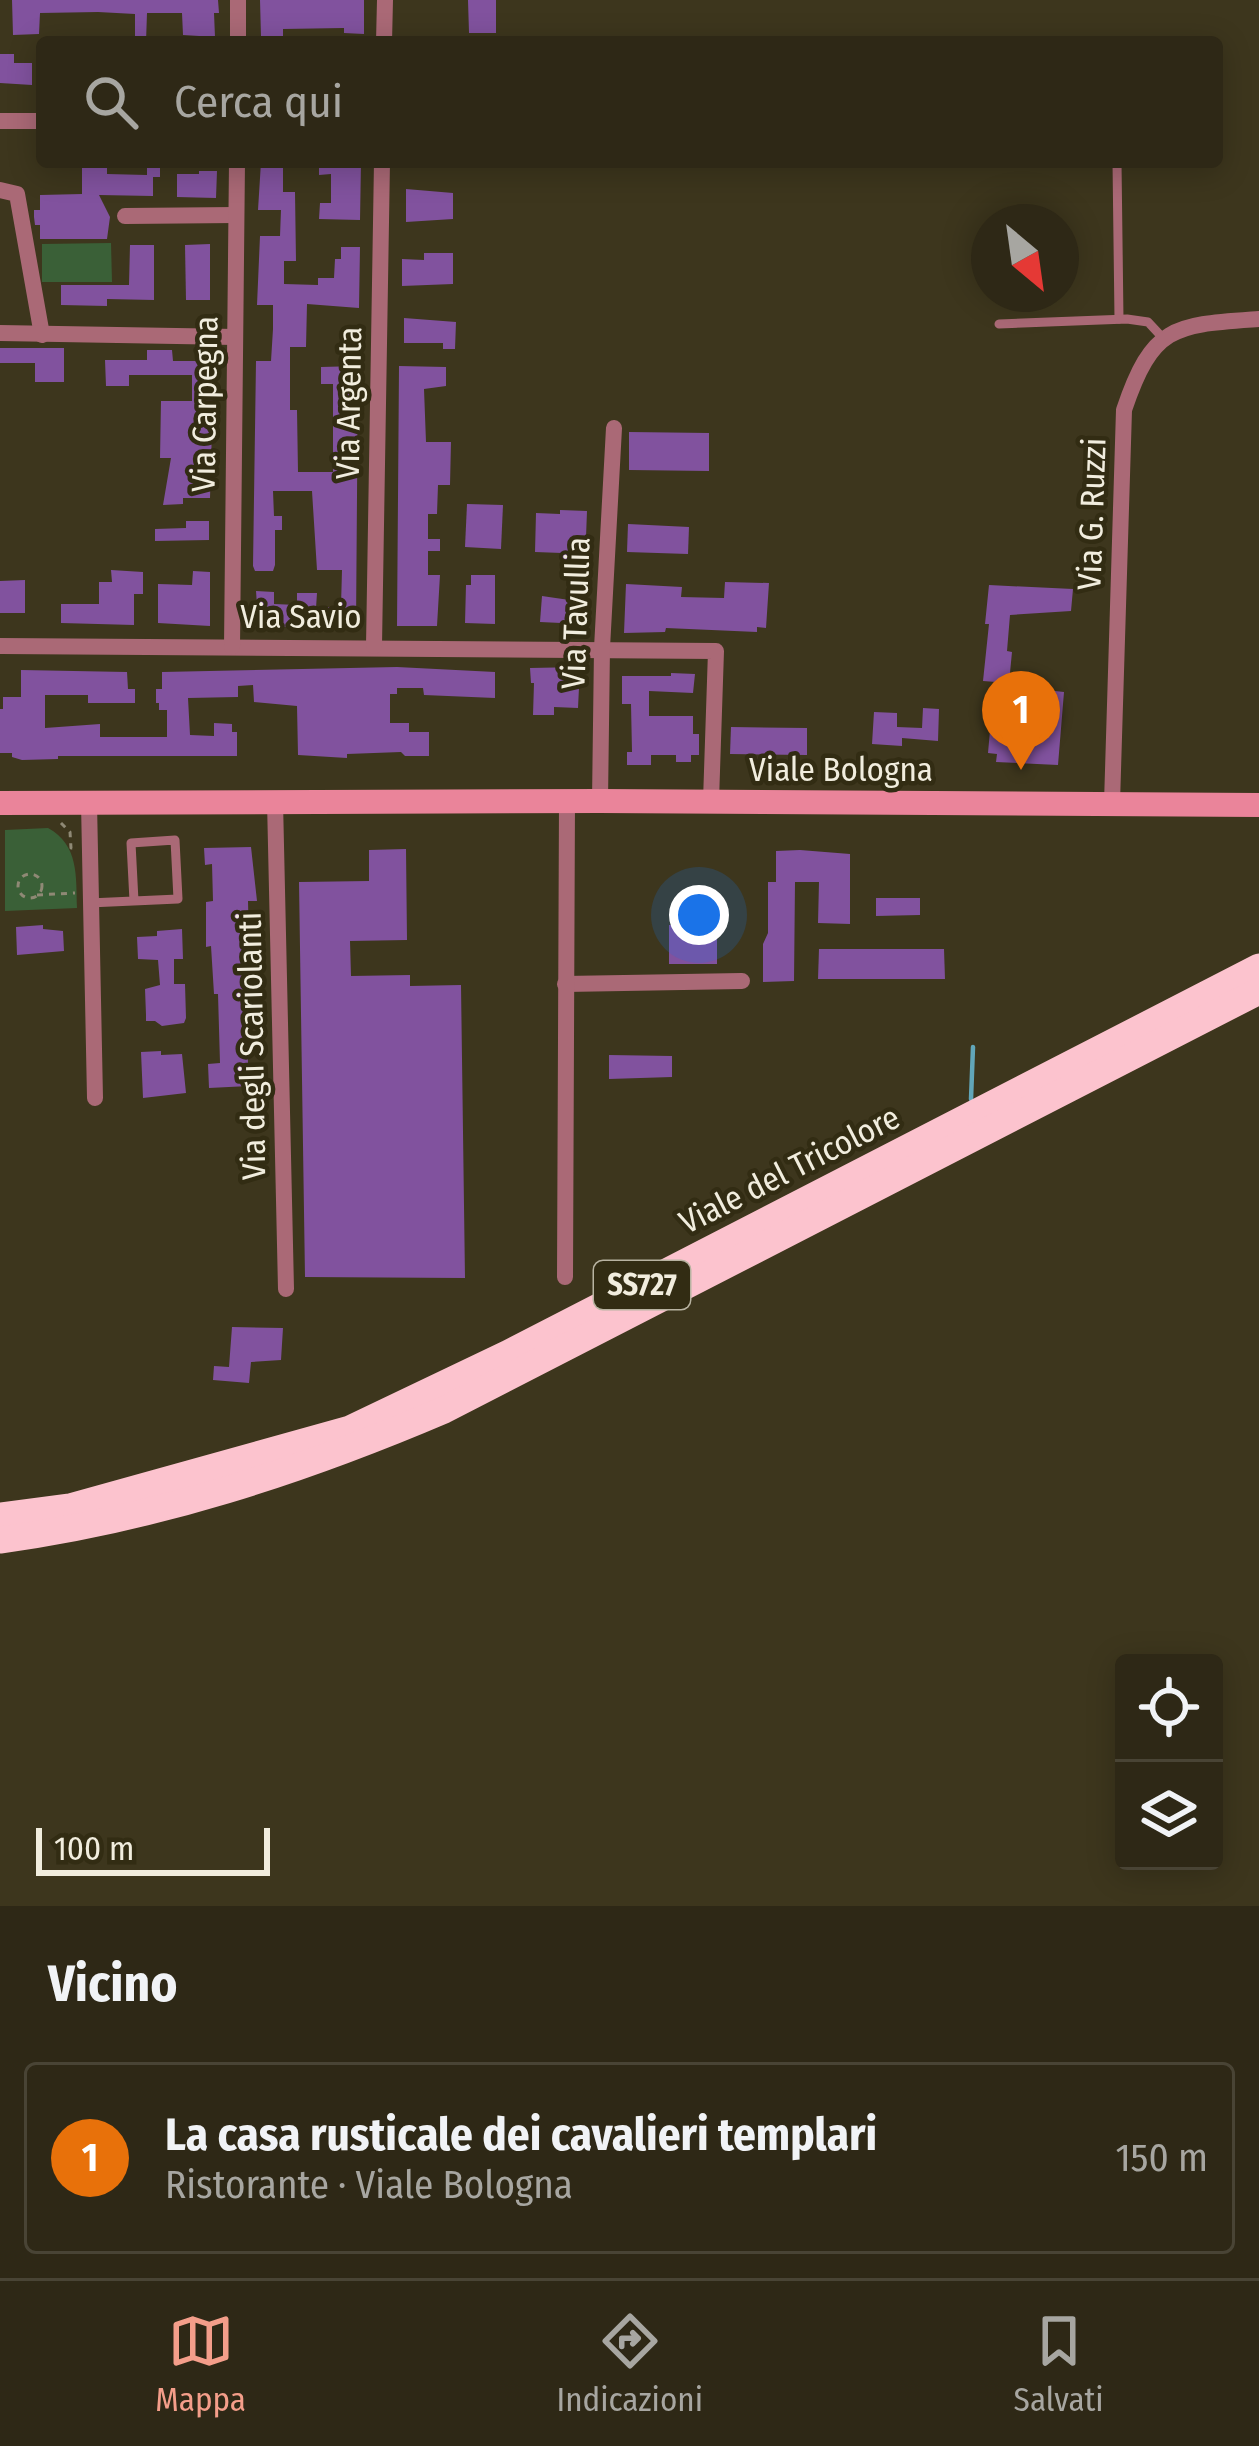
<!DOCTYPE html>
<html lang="it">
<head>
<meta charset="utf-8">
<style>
  :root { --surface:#2e2816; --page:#3a3423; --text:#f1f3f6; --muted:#a7a6a1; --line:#494435; --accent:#f49e8a }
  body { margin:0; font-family:"Fira Sans Condensed",sans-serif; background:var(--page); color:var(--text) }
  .controls { position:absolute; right:36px; bottom:36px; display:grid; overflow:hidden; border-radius:12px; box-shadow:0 6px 30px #0003 }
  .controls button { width:108px; height:108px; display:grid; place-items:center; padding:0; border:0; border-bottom:3px solid var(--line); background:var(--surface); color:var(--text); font:60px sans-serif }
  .compass { position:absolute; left:971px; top:204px; width:108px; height:108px; border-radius:50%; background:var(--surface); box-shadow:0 6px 30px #0003; rotate:151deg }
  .scale { position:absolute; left:36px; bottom:30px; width:234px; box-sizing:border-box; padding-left:12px; border:6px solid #f1edde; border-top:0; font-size:33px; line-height:42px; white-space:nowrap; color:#f1edde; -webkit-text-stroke:9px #322c13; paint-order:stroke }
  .you { position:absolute; left:699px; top:915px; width:42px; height:42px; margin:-30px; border:9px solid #fff; border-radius:50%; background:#1a73e8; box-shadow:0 0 0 18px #1a73e833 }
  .badge { display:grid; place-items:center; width:78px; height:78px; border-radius:50%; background:var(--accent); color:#fff; font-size:39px; font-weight:700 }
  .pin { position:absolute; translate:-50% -99px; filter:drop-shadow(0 3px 6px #0008) }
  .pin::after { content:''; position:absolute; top:63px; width:42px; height:36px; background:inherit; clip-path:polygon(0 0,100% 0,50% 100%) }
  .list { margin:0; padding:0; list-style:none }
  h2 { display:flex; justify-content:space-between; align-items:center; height:156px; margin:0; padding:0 48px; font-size:51px }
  h2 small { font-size:39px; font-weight:400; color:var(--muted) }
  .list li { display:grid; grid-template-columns:78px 1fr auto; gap:36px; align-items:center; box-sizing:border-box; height:192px; margin:0 24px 24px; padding:0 24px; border:3px solid var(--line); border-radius:12px }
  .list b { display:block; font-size:45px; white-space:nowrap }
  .list p { margin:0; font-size:39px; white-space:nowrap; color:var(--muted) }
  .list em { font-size:39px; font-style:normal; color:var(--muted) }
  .icon { flex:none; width:66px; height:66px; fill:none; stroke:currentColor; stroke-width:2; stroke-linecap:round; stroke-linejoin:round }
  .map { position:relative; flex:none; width:1259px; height:1906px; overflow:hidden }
  .search { position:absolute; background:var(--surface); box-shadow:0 6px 30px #0003; left:36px; right:36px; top:36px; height:132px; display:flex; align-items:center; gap:30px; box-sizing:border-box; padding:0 42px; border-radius:12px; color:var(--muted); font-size:45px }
  .sheet { height:372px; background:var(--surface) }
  nav { display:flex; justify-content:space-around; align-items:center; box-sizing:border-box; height:168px; border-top:3px solid var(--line); background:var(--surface); font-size:33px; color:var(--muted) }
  nav a { display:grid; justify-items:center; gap:6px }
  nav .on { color:var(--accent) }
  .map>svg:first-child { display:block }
  .green { fill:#3a6037 }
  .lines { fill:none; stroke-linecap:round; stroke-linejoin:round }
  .stream { stroke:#61a6b9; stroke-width:4.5 }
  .building { fill:#81529e }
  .path { stroke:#8f8975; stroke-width:3; stroke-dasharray:6 6; stroke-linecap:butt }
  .service { stroke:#aa6976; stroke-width:9 }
  .minor { stroke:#aa6976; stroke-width:16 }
  .secondary { stroke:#ea849a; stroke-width:24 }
  .trunk { stroke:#fcc3ce; stroke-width:27 }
  .labels { text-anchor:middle; stroke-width:9; stroke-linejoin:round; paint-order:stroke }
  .shield { fill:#322c13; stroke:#b8b3a1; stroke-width:3 }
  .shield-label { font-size:30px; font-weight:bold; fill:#f1edde }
  .street-label { font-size:33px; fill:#f1edde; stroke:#322c13 }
</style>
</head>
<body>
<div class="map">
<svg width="1259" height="1906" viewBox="0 0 1259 1906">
  <rect width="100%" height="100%" fill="#3d361d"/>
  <!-- green -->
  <g class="green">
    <polygon points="111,243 112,282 42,282 42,244"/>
    <path d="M48,828c31,17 28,48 29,80l-72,3v-81z"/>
  </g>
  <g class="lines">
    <!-- stream -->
    <polyline class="stream" points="971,1099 973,1047"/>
  </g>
  <!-- building -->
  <g class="building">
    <polygon points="12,0 218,0 219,13 214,13 215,37 183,35 182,13 147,13 146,42 135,42 135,14 98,12 40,13 39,34 13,35"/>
    <polygon points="260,0 364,0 364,34 344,33 344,28 283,29 283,36 261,37"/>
    <polygon points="468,0 496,0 496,33 469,33"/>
    <polygon points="0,54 14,54 14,63 32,63 32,85 0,83"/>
    <polygon points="82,162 107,162 107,174 147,175 147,164 160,165 160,177 153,177 153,196 99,195 110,217 107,239 40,239 40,225 35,225 34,217 34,210 40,210 40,195 82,194"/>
    <polygon points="261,162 283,162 283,192 295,192 296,261 284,261 284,284 318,285 318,278 334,278 335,259 341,259 341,247 360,247 359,308 307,304 306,347 290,347 290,410 297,410 298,472 333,472 333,384 321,384 321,367 358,366 356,626 251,627 251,604 257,605 256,591 274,592 274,604 297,605 297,593 317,593 316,608 341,606 342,570 317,570 312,491 273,491 274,516 282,516 282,530 275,530 275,565 273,571 255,571 253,566 256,361 271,361 273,329 273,305 257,305 260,236 280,236 281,210 258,210"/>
    <polygon points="361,162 360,220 319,219 320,203 331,203 331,174 319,175 319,163"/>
    <polygon points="199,171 217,171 216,198 177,197 177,174 199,174"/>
    <polygon points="406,189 453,193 453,219 406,222"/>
    <polygon points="210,244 210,300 186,300 185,245"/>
    <polygon points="130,245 154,245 154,300 107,299 107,306 61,305 61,285 129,285"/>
    <polygon points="424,253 453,253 453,284 402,286 402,259 424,260"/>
    <polygon points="404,318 456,322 455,349 443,349 443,343 404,343"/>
    <polygon points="0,348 64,348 64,382 35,382 35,363 0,363"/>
    <polygon points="147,350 172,350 173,361 214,361 210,498 183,498 183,504 163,505 171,458 160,458 161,401 192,401 192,375 129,375 129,386 106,386 105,360 147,360"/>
    <polygon points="399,366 446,367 446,386 424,389 426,442 451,442 450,485 438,485 437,514 428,514 428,539 440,539 440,551 428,551 428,575 440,575 437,626 397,626"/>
    <polygon points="629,432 709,433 709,471 629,470"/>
    <polygon points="467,504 503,505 501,549 465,547"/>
    <polygon points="560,510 587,511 585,564 561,564 562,553 535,552 536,513 560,514"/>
    <polygon points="186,521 209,521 209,540 155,541 155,529 186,528"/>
    <polygon points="628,524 689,527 688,554 627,552"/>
    <polygon points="111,570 143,572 143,594 134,594 134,625 61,623 61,604 99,604 99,582 112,582"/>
    <polygon points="193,571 210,572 210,626 158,623 158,584 192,585"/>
    <polygon points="471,575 495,575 495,624 465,623 466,585 471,585"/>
    <polygon points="25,580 25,613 0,613 0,581"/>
    <polygon points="725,582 769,583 766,628 757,627 757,632 666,628 665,632 624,633 626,584 682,587 681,597 724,598"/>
    <polygon points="989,585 1073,589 1071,611 1010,615 1007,651 1012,652 1009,683 983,681 989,624 985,624"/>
    <polygon points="542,596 583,602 586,615 582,624 540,622"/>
    <polygon points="397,667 495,672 495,698 424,695 423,688 397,688 397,694 390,694 390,723 409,723 409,732 429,732 429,756 405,756 401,752 347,754 347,758 298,755 297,706 254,702 253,685 238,686 238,697 188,698 190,735 214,736 214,723 232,724 232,732 237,732 237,756 58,756 58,759 22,760 12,757 12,753 0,753 0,709 3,709 3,697 21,697 21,670 127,672 128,689 135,689 135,703 88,703 88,695 45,695 45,728 100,724 100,737 167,737 167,710 159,710 159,703 156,703 156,689 162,689 162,672"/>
    <polygon points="580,667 578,708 554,707 554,715 533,715 534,683 531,683 530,668"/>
    <polygon points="671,673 695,674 693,693 649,691 649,716 693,716 693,734 699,734 699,755 691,755 691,762 676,762 676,755 651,755 651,765 627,765 627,752 632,752 631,704 622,704 622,676 671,676"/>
    <polygon points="1046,690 1064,692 1058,765 996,762 997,754 988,753 991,719 1037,722 1039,692"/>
    <polygon points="923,708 939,709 938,741 902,738 902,746 872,744 874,712 897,713 897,727 922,728"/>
    <polygon points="731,727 807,728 807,755 730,754"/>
    <polygon points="251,847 257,901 248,901 249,945 243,945 249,1086 209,1088 208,1064 220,1063 218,994 214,994 211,946 206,947 206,902 213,901 212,864 205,865 204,848"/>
    <polygon points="406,849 407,940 350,941 351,976 410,975 410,986 461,985 465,1278 305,1277 299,882 369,881 369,850"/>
    <polygon points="800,850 850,854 850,924 818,923 819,882 795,882 794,981 763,982 763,944 768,933 768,882 776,882 776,851"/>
    <polygon points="876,898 920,898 920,915 876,916"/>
    <polygon points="717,924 717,964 669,964 669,925"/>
    <polygon points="43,925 43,929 63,931 64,951 17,955 16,927"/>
    <polygon points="182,929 183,959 174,959 174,984 185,984 186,1018 184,1023 162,1026 155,1021 146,1021 146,1015 145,989 160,985 158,960 138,959 137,937 157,936 157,931"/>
    <polygon points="819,949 944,949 945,979 818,979"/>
    <polygon points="161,1051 161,1055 182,1054 186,1093 143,1098 141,1052"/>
    <polygon points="609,1055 672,1056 672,1077 609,1079"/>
    <polygon points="232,1327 283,1328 281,1360 251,1362 249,1383 213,1380 214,1366 229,1367"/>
  </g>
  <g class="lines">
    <!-- path -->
    <g class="path">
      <polyline points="61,823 70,832 71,848 75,848"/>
      <circle cx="30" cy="886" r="12"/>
      <polyline points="37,895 75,893"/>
    </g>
    <!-- service -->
    <g class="service">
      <polyline points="1117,162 1119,319"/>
      <polyline points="999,324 1127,319 1148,322 1162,337"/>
      <polyline points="89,903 178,899 175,840 131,843 134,901"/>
    </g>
    <!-- minor -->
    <g class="minor">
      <polyline points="238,42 238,0"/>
      <polyline points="384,42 385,0"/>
      <polyline points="0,121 42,121"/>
      <polyline points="0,190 17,194 42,335"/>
      <polyline points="125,216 236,215"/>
      <polyline points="0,333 235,337"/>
      <polyline points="0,646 716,651 711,801"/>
      <polyline points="374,646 382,162"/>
      <polyline points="232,647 237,162"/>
      <polyline points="275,801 286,1289"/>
      <polyline points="600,801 602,648 614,428"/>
      <polyline points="89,803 95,1098"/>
      <path d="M1112,803l12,-393c29,-86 51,-85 135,-91"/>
      <polyline points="565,984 742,981"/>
      <polyline points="565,1277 567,801"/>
    </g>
    <!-- secondary -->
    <polyline class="secondary" points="0,803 600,801 1259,805"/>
    <!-- trunk -->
    <g class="trunk">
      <polyline points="0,1516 70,1507 350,1429 507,1354 1259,967"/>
      <path d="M0,1540c154,-21 301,-69 444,-130l815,-419"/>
    </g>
  </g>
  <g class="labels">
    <!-- shield labels -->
    <rect class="shield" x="594" y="1261" width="96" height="48" rx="9"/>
    <g class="shield-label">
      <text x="642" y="1295">SS727</text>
    </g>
    <!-- street labels -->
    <g class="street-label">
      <text transform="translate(348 403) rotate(-89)" y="12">Via Argenta</text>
      <text transform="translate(204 404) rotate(-89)" y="12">Via Carpegna</text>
      <text transform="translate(1091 514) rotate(-88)" y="12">Via G. Ruzzi</text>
      <text transform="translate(575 613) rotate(-88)" y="12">Via Tavullia</text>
      <text x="301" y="628">Via Savio</text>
      <text x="841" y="781">Viale Bologna</text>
      <text transform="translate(251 1046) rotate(-91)" y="12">Via degli Scariolanti</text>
      <text transform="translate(789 1169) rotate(-27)" y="12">Viale del Tricolore</text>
    </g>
  </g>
</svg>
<div class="controls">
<button><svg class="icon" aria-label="locate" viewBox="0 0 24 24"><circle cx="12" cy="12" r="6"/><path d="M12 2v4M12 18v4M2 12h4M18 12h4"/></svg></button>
<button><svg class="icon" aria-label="layers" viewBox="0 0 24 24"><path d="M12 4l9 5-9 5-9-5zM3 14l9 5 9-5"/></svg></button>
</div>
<svg class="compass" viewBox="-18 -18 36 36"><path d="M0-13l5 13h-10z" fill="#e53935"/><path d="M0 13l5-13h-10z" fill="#a7a6a1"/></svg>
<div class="scale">100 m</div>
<div class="you"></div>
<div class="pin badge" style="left:1021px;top:770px;background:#e8710a">1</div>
<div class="search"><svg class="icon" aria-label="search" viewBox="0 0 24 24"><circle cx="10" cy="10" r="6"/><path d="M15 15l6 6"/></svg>Cerca qui</div>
</div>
<section class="sheet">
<h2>Vicino<small></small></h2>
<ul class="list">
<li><span class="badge" style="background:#e8710a">1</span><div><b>La casa rusticale dei cavalieri templari</b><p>Ristorante · Viale Bologna</p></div><em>150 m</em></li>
</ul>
</section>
<nav>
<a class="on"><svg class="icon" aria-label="map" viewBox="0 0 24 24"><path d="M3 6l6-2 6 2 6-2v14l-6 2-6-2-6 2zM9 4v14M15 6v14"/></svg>Mappa</a>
<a><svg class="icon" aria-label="directions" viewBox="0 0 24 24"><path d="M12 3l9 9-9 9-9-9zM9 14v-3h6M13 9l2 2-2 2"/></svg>Indicazioni</a>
<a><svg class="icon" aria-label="saved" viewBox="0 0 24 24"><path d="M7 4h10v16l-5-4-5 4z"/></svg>Salvati</a>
</nav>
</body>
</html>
